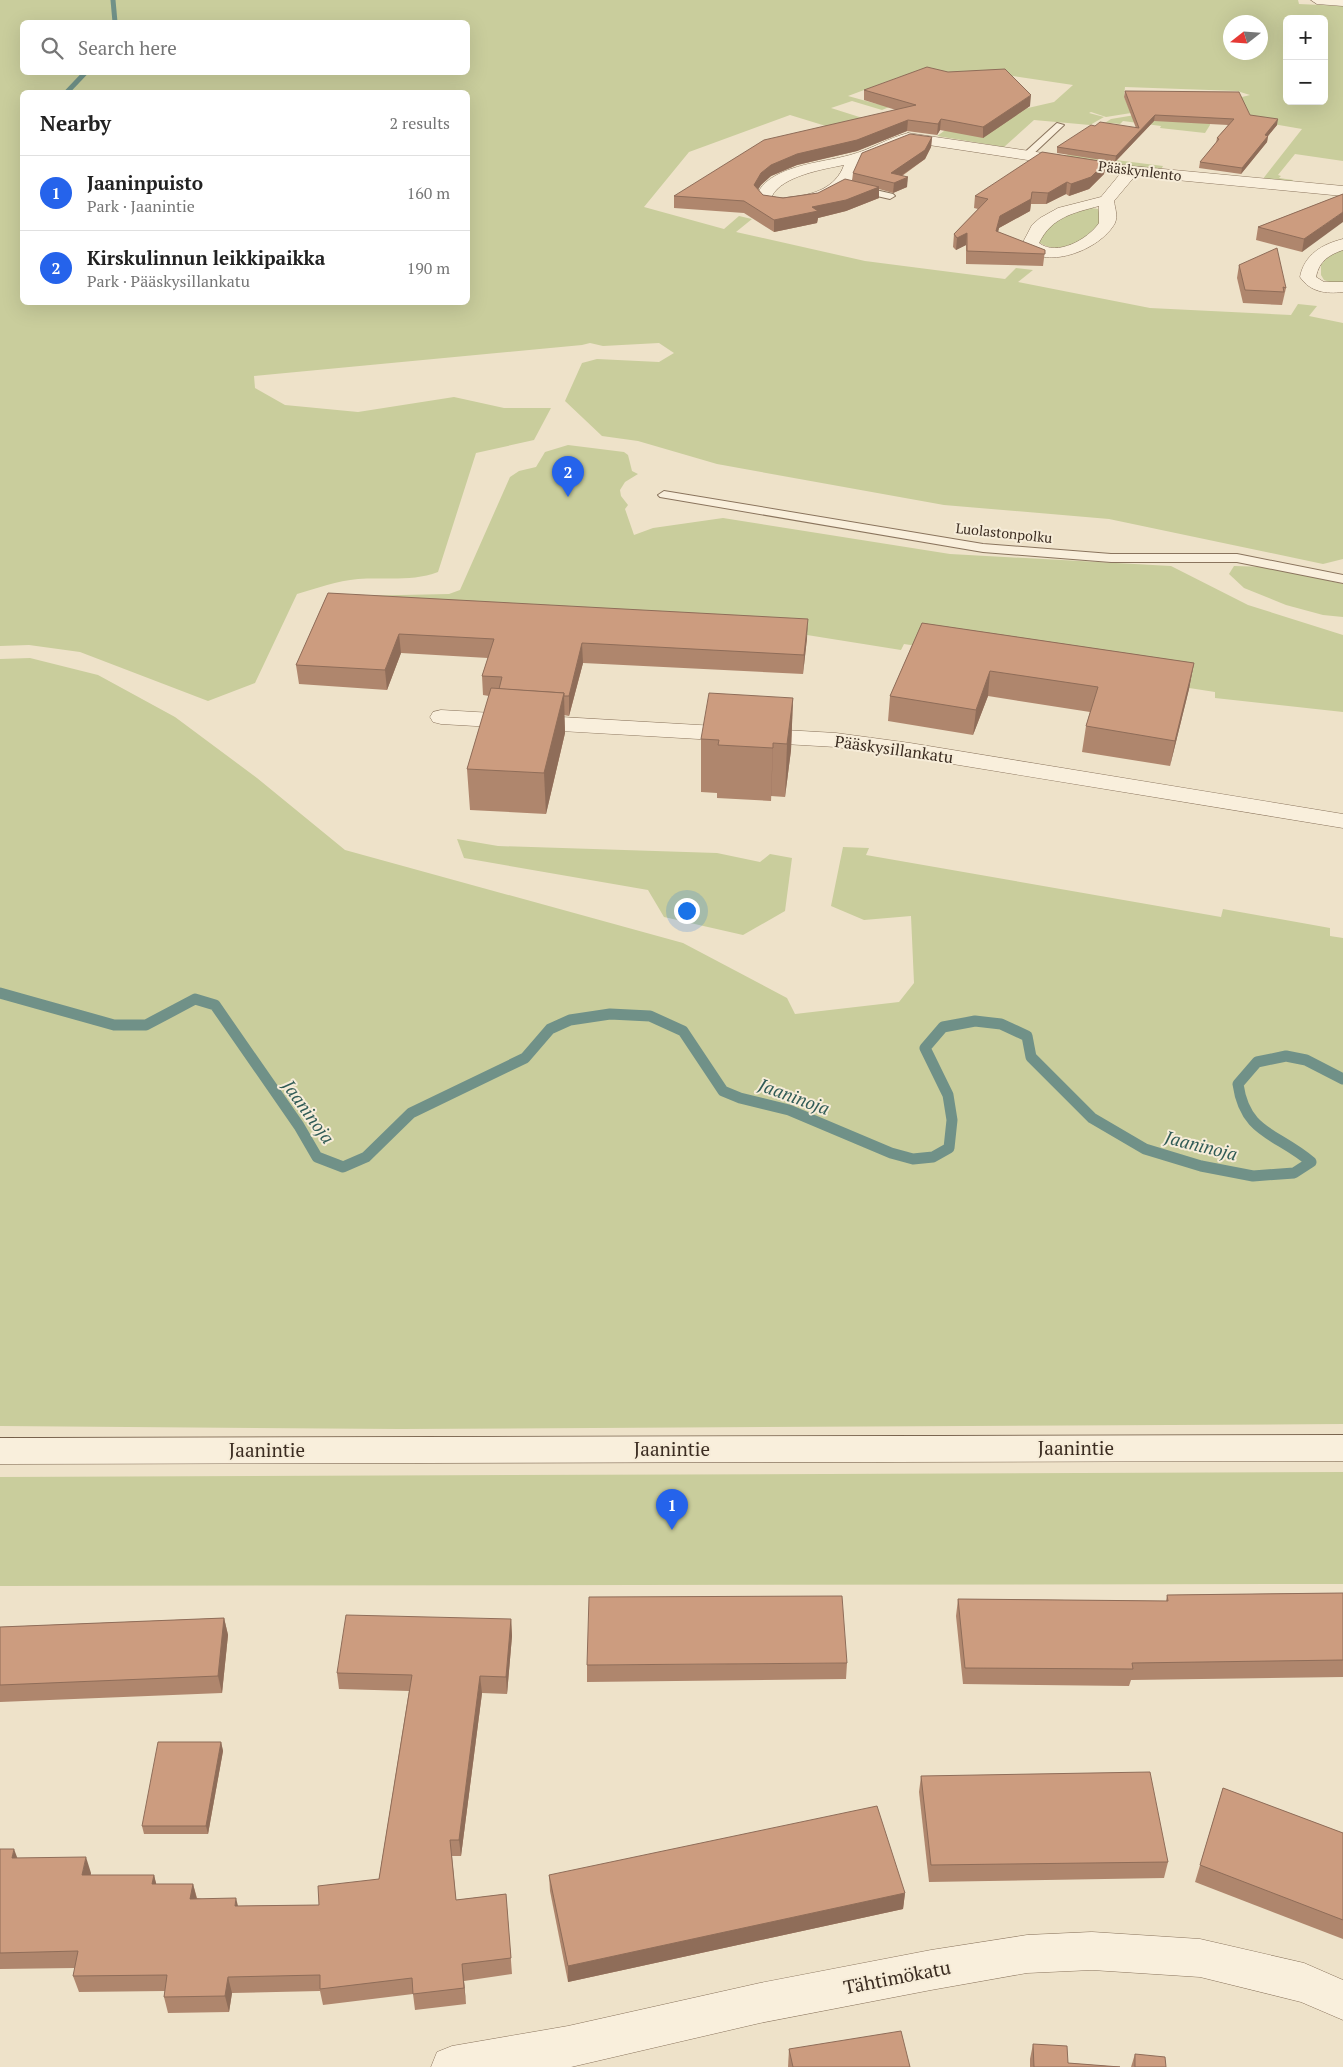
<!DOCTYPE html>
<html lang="en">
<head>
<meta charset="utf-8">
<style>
  :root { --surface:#fff; --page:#f6f6f6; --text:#222; --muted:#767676; --line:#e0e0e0; --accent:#2563eb }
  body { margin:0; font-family:"PT Serif",serif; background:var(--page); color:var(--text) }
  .controls { position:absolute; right:15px; top:15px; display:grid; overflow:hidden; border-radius:8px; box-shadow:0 5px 20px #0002 }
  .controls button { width:45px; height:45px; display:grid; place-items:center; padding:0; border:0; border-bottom:1px solid var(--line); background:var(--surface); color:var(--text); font:25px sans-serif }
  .compass { position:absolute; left:1223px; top:15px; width:45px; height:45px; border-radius:50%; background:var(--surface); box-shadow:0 5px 20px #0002; rotate:253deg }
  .you { position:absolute; left:686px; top:910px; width:18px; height:18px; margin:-12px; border:4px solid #fff; border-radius:50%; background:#1a73e8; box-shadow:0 0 0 8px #1a73e833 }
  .badge { display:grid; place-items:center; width:32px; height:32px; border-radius:50%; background:var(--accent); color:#fff; font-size:16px; font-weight:700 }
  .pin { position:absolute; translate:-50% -41px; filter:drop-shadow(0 1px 2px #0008) }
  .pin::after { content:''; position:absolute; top:26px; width:18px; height:15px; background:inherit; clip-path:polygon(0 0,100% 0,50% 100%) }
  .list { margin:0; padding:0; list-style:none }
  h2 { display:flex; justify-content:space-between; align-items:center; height:65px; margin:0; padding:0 20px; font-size:21px }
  h2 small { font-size:16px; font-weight:400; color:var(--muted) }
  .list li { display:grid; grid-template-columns:32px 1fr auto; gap:15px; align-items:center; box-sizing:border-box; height:75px; padding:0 20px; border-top:1px solid var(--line) }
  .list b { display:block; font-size:19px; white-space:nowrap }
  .list p { margin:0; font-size:16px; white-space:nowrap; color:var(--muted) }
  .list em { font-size:16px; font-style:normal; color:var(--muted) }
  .icon { flex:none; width:28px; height:28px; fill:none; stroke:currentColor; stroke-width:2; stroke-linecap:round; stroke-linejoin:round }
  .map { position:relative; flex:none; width:1343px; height:2067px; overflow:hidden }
  .search { position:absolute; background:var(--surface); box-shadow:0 5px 20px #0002; left:20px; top:20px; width:450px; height:55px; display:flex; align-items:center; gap:12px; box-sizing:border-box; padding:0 18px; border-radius:8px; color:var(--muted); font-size:19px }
  .panel { position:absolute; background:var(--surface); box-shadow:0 5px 20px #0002; left:20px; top:90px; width:450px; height:215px; border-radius:8px }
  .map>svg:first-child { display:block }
  .green { fill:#c9cd9c; fill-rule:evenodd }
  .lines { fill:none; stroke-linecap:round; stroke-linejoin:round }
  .stream-far1 { stroke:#709188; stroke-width:5 }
  .stream { stroke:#709188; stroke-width:11 }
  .lane-casing { stroke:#8a745d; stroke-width:2 }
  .street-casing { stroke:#8a745d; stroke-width:1 }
  .secondary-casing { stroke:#6c5540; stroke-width:1 }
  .lane { fill:#f9efdc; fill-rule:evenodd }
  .street { fill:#f9efdc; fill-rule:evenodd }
  .secondary { fill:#f9efdc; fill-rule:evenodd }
  .wall { fill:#af866d }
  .shaded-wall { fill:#8f6d59 }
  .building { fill:#cc9c7f; stroke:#8f6d59 }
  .labels { text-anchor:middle; stroke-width:4; stroke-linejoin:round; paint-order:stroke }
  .far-street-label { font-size:14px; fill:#3b2c21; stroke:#f6ecd8 }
  .street-label { font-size:16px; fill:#3b2c21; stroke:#f6ecd8 }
  .water-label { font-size:18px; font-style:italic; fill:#305b56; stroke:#f6ecd8 }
  .near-street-label { font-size:19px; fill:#3b2c21; stroke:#f6ecd8 }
</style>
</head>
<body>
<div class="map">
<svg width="1343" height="2067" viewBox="0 0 1343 2067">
  <rect width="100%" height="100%" fill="#eee2c9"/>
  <!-- green -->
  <g class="green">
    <path d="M0,0h1298l1,4 44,2v155l-48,-7 -17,21 3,1 -2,2 14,2 -3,4 -28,-4 40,-51 -53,-9 -3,-14h-4l-4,-8 12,-3 -13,-4 -112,-4 -1,10 7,16 -25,4 -15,-5 -2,1 15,4 -14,8 -56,-5 -30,27 -67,-11 14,-10 103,-24 19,-17 -94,-14 -80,6 -51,19 29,8 17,1 -12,5 -30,-9 -21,7 41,13 -7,17 -75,-23 -101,37 -45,55 80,22 15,-13 13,3 -16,13 129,29 140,18 11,-11 17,2 -15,12 132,26 141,7 7,-11 19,2 -8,10 34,7v236l-20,5 -214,-45 -165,-14 -227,-41 -79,-23 -36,-5 -37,-35 17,-38 15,-4 62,3 15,-9 -15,-10 -56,3 -13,-3 -8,2 -328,31 1,12 30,17 73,7 96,-15 50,11h47l-17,32 -58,13 -38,119c-26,10 -53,5 -80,7 -21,2 -41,9 -61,15l-42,89 -47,18 -128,-49 -51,-7 -29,1zM1287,19h37v82h-37zM22,22h446v50h-446zM1230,22h30v30h-30zM22,92h446v210h-446z"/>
    <polygon points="1135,115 1210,123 1210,125 1205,133 1160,128 1161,126 1123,121 1120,124 1111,123 1106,127 1100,126 1111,119"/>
    <polygon points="1068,154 1163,166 1160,171 1065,158"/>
    <path d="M1092,208l6,1 3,12c-11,18 -45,37 -63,20 10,-20 33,-28 54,-33z"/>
    <polygon points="1343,247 1343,282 1332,283 1324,280 1321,275 1321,265 1328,256"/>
    <polygon points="568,445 624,452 628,455 632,471 638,474 625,482 620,490 621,496 628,505 625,509 634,535 653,528 723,518 950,554 1171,566 1248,605 1343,635 1343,712 1215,698 1215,692 904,644 901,650 807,635 353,596 449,594 460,590 510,477 519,471 536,467 545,452"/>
    <polygon points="1234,566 1268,567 1343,584 1343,617 1323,615 1286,605 1244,588 1229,574"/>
    <polygon points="30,658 98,675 175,717 257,778 345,850 683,943 787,998 795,1014 899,1002 914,983 911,916 864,920 831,906 843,847 869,848 866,855 1221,917 1223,909 1330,928 1330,936 1343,938 1343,1424 400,1429 0,1426 0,659"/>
    <polygon points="457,839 498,846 717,853 760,862 770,854 792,858 785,911 743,935 664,917 648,890 464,858"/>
    <polygon points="1343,1472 1343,1584 0,1586 0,1477"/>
  </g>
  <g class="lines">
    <!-- stream-far1 -->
    <g class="stream-far1">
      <polyline points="113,0 115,22"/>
      <polyline points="67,92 86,72"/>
    </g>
    <!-- stream -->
    <path class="stream" d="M0,993l114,32h32l49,-26 20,6 84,121 18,31 26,10 23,-10 45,-44 114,-55 25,-29 20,-9 40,-6 40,2 33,15 40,60 17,7 49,12 102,43 22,6 20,-2 16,-9 3,-28 -4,-25 -23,-47 18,-21 32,-6 26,3 26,12 4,21 61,61 53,31 56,17 52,10 41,-3 17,-11c-34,-29 -66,-28 -73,-78l19,-22 29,-6 20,4 37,19"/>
    <!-- lane casing -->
    <g class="lane-casing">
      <g id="lane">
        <polygon points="1057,123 1064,125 1030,157 1024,157 1024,153"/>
        <polygon points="858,186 893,194 895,196 890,199 855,191 853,189"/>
        <polygon points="664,491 983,544 1111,554 1237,554 1343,575 1343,583 1237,562 1111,562 983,552 660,497 658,495"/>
      </g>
    </g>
    <!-- street casing -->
    <g class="street-casing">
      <g id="street">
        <polygon points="1311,0 1343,0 1343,6 1317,4"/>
        <path d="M908,133l223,33 212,20v10l-208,-20 -21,25c1,7 4,15 1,22 -14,27 -73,50 -93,21l10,-19 8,-7 18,-10 43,-11 19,-23 -211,-32 -49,20c-3,10 -7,19 -15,26 -20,17 -58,23 -82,17l-7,-9c13,-31 66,-33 94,-41 20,-5 38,-17 58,-22zM844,165c-8,23 -31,30 -53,32 -7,1 -14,2 -19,-1 10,-20 52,-27 72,-31zM1099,206v17c-11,16 -42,34 -60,20 13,-26 34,-30 60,-37z"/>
        <path d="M1343,239v11c-14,5 -24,11 -27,27l8,5h19v10c-17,2 -33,0 -43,-15 4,-22 22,-33 43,-38z"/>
        <polygon points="441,710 836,733 910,743 1343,814 1343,828 910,757 836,747 441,724 433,722 430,717 433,712"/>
        <polygon points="1092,1932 1200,1939 1304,1963 1343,1980 1343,2020 1301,2002 1200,1977 1092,1970 1027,1973 931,1990 760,2023 571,2067 431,2067 437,2052 452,2046 568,2026 760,1983 931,1950 1027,1935"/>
      </g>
    </g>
    <!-- secondary casing -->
    <g class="secondary-casing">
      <polygon id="secondary" points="1343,1435 1343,1461 0,1464 0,1438"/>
    </g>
    <!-- lane -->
    <use href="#lane" class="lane"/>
    <!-- street -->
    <use href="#street" class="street"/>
    <!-- secondary -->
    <use href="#secondary" class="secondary"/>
  </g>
  <!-- wall -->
  <g class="wall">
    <polygon points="864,90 1030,106 983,138 940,130 937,135 907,131 857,151 797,165 771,176 761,185 758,189 763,195 783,198 818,193 852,181 853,173 932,137 931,147 925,159 902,176 907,187 893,193 879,189 879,198 846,211 818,218 817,223 774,232 744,213 674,208 674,196 896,110 864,100"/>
    <polygon points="1125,91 1250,115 1277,125 1268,136 1267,142 1241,174 1199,168 1200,162 1216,143 1217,138 1228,125 1154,121 1115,162 1057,153 1057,147 1095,126 1136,128 1124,97"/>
    <polygon points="1106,162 1104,174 1089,189 1069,196 1066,194 1046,204 1031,204 1030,211 999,228 998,232 1045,250 1043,266 966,264 966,245 956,250 953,247 954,234 978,209 974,208 975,196"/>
    <polygon points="1343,194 1302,252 1256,240 1258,227"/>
    <polygon points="1239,265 1286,288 1282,305 1243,303 1237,278"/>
    <polygon points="328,593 807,638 803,674 583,663 569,716 564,715 565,733 546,814 470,810 467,769 489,696 483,695 482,676 488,658 401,653 387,690 299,684 296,665"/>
    <polygon points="922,623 1194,663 1189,689 1170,766 1082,752 1086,726 1090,712 988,696 973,735 888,721 890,696"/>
    <polygon points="793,698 791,750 785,797 771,796 771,801 717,798 717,793 701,792 701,739"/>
    <polygon points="1343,1593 1343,1677 1131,1680 1129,1686 963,1684 956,1616 958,1599 1166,1601 1167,1595"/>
    <polygon points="224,1618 228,1635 222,1693 0,1702 0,1627"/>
    <polygon points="511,1619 512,1636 507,1694 482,1693 461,1856 452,1856 456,1900 506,1894 512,1974 464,1981 466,2004 415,2010 413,1994 323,2005 320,1991 232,1993 229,2012 168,2013 164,1997 165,1991 79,1992 73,1976 75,1968 0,1969 0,1849 17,1858 91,1873 90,1875 154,1875 156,1884 193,1884 197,1898 238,1906 319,1905 379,1879 409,1691 339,1689 337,1673"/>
    <polygon points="847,1663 846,1679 587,1682 587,1665"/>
    <polygon points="221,1742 223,1751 208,1834 144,1834 142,1826"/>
    <polygon points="921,1776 1168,1862 1164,1878 929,1882 919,1792"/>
    <polygon points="1223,1788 1343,1833 1343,1939 1195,1882"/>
    <polygon points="549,1875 905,1893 903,1909 568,1982 550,1891"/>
    <polygon points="1033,2044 1068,2063 1120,2067 1030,2067 1030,2059"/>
    <polygon points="789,2049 910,2067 788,2067"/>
    <polygon points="1135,2054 1166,2067 1131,2067"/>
  </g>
  <!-- shaded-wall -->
  <g class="shaded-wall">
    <polygon points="1031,95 1030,106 983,138 983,127"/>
    <polygon points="1155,115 1154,121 1115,162 1116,156"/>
    <polygon points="941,119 940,130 937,135 938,124"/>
    <polygon points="1278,119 1277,125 1268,136 1267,142 1241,174 1242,168 1265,135"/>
    <polygon points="908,120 907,131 857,151 797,165 771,176 761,185 754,196 754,185 761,173 771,165 797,154"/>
    <polygon points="932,137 931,147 925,159 892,182 891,173"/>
    <polygon points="1106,162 1104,174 1089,189 1069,196 1071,184"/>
    <polygon points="908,177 907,187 893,193 894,183"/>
    <polygon points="1067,182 1066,194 1046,204 1048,193"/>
    <polygon points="879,187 879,198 846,211 818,218 817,223 774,232 774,220 812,207"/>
    <polygon points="1032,192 1030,211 999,228 995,243 996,231 1000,216"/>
    <polygon points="1343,212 1343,222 1302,252 1304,239"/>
    <polygon points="967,233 966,245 956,250 957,238"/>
    <polygon points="808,619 807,638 803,674 804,655"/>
    <polygon points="399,634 401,653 387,690 385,670"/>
    <polygon points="582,643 583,663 569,716 569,696"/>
    <polygon points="1194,663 1189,689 1170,766 1175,741"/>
    <polygon points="990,671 988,696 973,735 976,710"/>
    <polygon points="564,693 565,733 546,814 544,773"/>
    <polygon points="793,698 791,750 785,797 787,744"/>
    <polygon points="773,743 771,796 771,801 773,748"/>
    <polygon points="224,1618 228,1635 222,1693 218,1676"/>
    <polygon points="511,1619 512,1636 507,1694 506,1677"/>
    <polygon points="480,1676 482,1693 461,1856 459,1840"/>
    <polygon points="221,1742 223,1751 208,1834 206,1826"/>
    <polygon points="14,1849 20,1865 12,1858"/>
    <polygon points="86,1857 91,1873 88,1892 82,1875"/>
    <polygon points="154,1875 158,1891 152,1884"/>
    <polygon points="193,1884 197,1900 190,1899"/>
    <polygon points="905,1893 903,1909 568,1982 568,1966"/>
    <polygon points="236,1898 240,1914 235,1906"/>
    <polygon points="462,1964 464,1981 466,2004 464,1988"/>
    <polygon points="228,1977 232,1993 229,2012 225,1996"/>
  </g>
  <!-- building -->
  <g class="building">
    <polygon points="927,67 948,72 1005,69 1031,95 983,127 941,119 938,124 908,120 857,140 797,154 771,165 761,173 754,185 763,195 783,198 818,193 845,179 879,187 846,200 812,207 818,211 774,220 744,201 674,196 764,140 916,105 864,90"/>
    <polygon points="1125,91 1239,92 1250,115 1278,119 1265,135 1268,136 1242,168 1200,162 1219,139 1217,138 1234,119 1155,115 1116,156 1057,147 1091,125 1095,126 1100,122 1139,128"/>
    <polygon points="910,134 932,137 925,150 891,173 908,177 894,183 853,173 862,153"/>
    <polygon points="1042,152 1106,162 1091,177 1071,184 1067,182 1048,193 1032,192 1031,199 1000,216 996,231 1045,250 1045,254 967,251 967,233 957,238 954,234 988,199 975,196"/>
    <polygon points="1343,194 1343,212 1304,239 1258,227"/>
    <polygon points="1277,248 1286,288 1283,287 1284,292 1245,290 1239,265"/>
    <polygon points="328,593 808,619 804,655 582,643 569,696 564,696 564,693 499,689 502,677 482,676 494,639 399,634 385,670 296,665"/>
    <polygon points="922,623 1194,663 1175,741 1086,726 1098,687 990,671 976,710 890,696"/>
    <polygon points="491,688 564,693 544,773 467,769"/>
    <polygon points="709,693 793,698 787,744 773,743 773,748 718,745 719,740 701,739"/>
    <polygon points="1343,1593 1343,1660 1132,1663 1133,1669 965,1668 958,1599 1168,1601 1167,1595"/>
    <polygon points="842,1596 847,1663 587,1665 589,1597"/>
    <polygon points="346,1615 511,1619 506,1677 480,1676 459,1840 450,1840 456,1900 506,1894 511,1958 462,1964 464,1988 413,1994 412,1978 320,1989 320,1975 228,1977 225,1996 164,1997 167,1975 73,1976 78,1951 0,1953 0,1849 14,1849 12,1858 86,1857 82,1875 154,1875 152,1884 193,1884 190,1899 236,1898 235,1906 319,1905 318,1886 379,1879 412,1675 337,1673"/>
    <polygon points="224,1618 218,1676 0,1685 0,1627"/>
    <polygon points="158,1742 221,1742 206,1826 142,1826"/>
    <polygon points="1150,1772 1168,1862 931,1865 921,1776"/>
    <polygon points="1223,1788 1343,1833 1343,1920 1200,1865"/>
    <polygon points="877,1806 905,1893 568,1966 549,1875"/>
    <polygon points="901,2031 910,2067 793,2067 789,2049"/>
    <polygon points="1033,2044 1067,2046 1068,2063 1120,2067 1034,2067"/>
    <polygon points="1135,2054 1165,2057 1166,2067 1135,2067"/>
  </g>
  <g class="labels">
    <!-- far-street labels -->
    <g class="far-street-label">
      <text transform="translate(1140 171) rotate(7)" y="5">Pääskynlento</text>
      <text transform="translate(1004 533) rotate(6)" y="5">Luolastonpolku</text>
    </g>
    <!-- street labels -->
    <g class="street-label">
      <text transform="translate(894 749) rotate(8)" y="6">Pääskysillankatu</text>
    </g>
    <!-- water labels -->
    <g class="water-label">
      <text transform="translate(794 1097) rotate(20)" y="6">Jaaninoja</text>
      <text transform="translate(308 1112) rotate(54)" y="6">Jaaninoja</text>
      <text transform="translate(1201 1146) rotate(14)" y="6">Jaaninoja</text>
    </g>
    <!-- near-street labels -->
    <g class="near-street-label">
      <text x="1076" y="1455">Jaanintie</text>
      <text x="672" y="1456">Jaanintie</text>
      <text x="267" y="1457">Jaanintie</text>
      <text transform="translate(897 1977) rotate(-11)" y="7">Tähtimökatu</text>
    </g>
  </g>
</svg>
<div class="controls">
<button>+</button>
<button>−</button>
</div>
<svg class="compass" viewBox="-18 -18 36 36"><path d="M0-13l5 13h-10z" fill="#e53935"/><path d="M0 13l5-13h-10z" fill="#767676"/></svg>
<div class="you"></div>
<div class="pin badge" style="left:672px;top:1530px">1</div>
<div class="pin badge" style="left:568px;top:497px">2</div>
<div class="search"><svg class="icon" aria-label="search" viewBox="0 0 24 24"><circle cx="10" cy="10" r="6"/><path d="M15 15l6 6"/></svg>Search here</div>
<section class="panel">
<h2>Nearby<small>2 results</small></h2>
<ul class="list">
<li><span class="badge">1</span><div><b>Jaaninpuisto</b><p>Park · Jaanintie</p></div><em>160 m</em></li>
<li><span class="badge">2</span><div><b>Kirskulinnun leikkipaikka</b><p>Park · Pääskysillankatu</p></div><em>190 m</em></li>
</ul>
</section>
</div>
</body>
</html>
